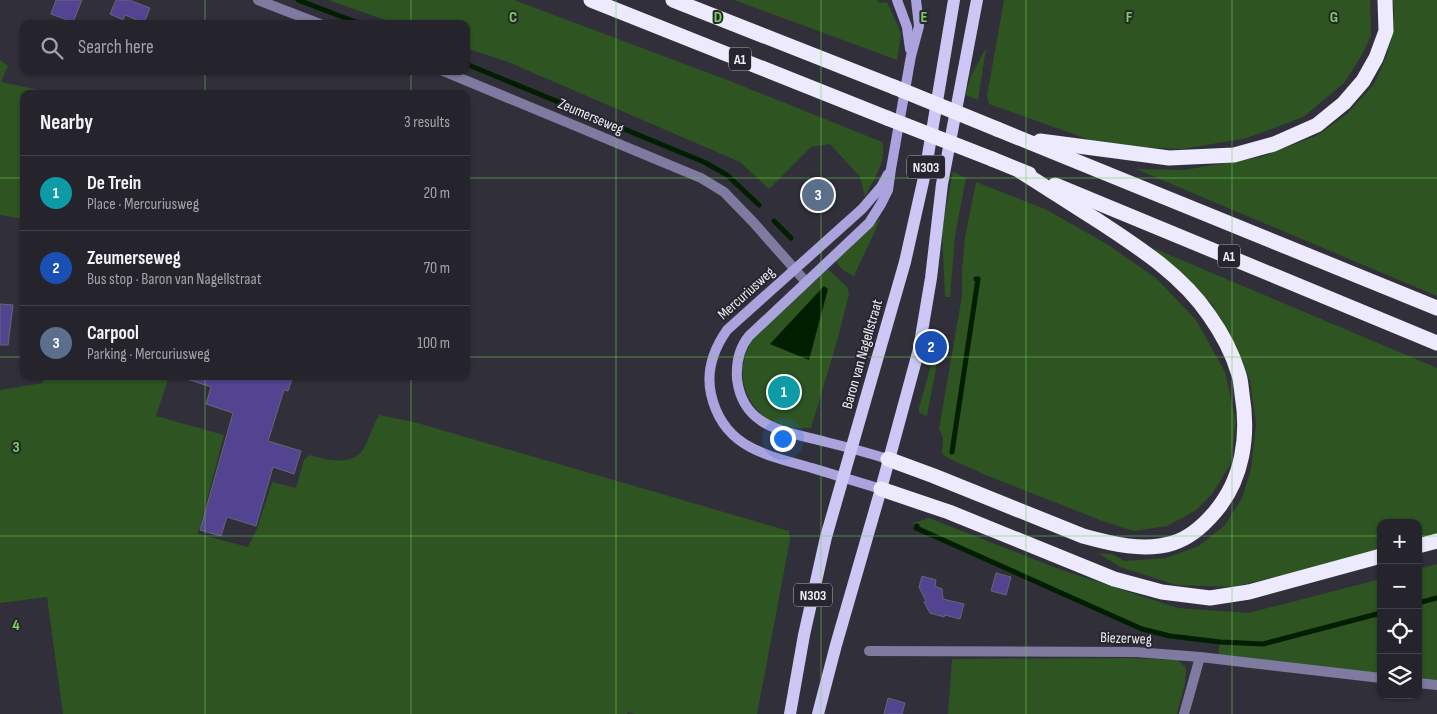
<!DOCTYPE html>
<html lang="en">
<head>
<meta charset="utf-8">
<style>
  :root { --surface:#25242c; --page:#313038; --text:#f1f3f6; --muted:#a3a4a9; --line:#424148; --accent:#db2777 }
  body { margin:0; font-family:"Sofia Sans Condensed",sans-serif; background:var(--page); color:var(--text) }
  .controls { position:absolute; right:15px; bottom:15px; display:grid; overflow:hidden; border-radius:10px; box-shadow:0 1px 4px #0004 }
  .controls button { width:45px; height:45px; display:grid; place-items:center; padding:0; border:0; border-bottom:1px solid var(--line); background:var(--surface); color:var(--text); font:25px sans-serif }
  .you { position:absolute; left:782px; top:438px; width:18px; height:18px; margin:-12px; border:4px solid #fff; border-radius:50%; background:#1a73e8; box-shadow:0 0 0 8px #1a73e833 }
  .badge { display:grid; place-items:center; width:32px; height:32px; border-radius:50%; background:var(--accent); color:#fff; font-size:16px; font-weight:700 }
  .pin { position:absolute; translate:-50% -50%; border:2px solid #fff; box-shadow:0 1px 5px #0006 }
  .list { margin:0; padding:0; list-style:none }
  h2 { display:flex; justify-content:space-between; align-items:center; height:65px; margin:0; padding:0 20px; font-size:21px }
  h2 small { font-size:16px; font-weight:400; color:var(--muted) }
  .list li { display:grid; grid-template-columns:32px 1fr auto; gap:15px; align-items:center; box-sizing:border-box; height:75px; padding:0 20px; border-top:1px solid var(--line) }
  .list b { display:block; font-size:19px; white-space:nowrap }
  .list p { margin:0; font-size:16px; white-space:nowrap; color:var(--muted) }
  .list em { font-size:16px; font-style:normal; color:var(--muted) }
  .icon { flex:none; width:28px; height:28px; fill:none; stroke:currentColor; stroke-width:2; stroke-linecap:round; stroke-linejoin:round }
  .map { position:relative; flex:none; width:1437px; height:714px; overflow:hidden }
  .search { position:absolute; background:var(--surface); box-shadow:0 1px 4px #0004; left:20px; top:20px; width:450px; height:55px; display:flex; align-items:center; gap:12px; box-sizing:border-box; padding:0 18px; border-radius:10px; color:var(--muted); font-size:19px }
  .panel { position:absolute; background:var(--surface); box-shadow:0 1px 4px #0004; left:20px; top:90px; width:450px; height:290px; border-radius:10px }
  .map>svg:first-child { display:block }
  .green { fill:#2d5421 }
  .water { fill:#021e00 }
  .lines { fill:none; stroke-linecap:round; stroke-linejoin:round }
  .stream { stroke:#021e00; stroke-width:5 }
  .building { fill:#534491; stroke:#676672 }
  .street { stroke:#7f7a9f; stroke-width:10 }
  .secondary { stroke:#aaa3dd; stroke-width:10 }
  .primary { stroke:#ccc7f4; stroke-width:12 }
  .highway { stroke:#eceafc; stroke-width:15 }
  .highway-bridge { stroke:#eceafc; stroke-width:15 }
  .grid { fill:none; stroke:#77d259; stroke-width:1; stroke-opacity:0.55 }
  .labels { text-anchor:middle; stroke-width:4; stroke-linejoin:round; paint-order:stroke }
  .shield { fill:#272630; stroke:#b2b1b8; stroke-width:1 }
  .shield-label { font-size:14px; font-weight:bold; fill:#edecf3 }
  .street-label { font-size:15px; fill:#edecf3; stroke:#272630 }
  .grid-label { font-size:16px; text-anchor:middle; font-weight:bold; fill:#77d259; stroke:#272630; stroke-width:4; stroke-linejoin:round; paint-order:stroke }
</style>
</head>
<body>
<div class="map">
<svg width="1437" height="714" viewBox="0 0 1437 714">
  <rect width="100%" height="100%" fill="#31303a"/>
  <!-- green -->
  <g class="green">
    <path d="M328,0h186l216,81 152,61c6,18 -10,40 -17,55l-5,-20 -30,-33 -19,3 -42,42 -29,-27 -232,-100 -42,-14v-24h-69z"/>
    <polygon points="734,0 877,0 880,3 887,2 901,33 897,60"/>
    <polygon points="1004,0 1370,0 1371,36 1360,58 1344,83 1303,117 1247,138 1183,149 1133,147 1090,140 989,104 987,96"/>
    <polygon points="1392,0 1437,0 1437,296 1136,169 1184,170 1261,157 1318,135 1348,113 1374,84 1386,57 1393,34 1394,8"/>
    <polygon points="986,48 978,100 965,95 971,76"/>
    <polygon points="0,60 8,66 1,82 58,94 24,94 24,219 0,215"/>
    <polygon points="953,172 966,178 955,236 950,297 945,297 942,229"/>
    <polygon points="976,182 1045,209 1107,244 1157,279 1196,320 1225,372 1236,422 1230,465 1212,494 1195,511 1167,526 1134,531 1100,520 988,476 948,458 942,454 943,437 939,429 962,296 962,272 965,237"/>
    <polygon points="881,218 854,276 843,270 834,260"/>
    <polygon points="1153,248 1437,368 1437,538 1418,543 1418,523 1381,523 1381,552 1233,587 1176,585 1120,567 1098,553 1112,554 1125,561 1166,558 1199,546 1225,525 1242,498 1251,469 1256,424 1250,381 1236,345 1212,304"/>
    <path d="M828,269l19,18 2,7 -11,44 -27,90c-25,1 -44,-2 -59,-25 -15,-23 -11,-49 5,-70 8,-10 19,-17 28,-26 15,-13 29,-25 43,-38z"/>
    <polygon points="940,346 927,416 919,413 919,408 936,347"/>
    <path d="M44,376h125l-13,40 68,19 -26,99 50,13 9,-18 15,-47 24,6 8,-28 6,-5c17,5 43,12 54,-7 6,-11 9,-23 15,-33l35,7 375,109 1,9 -33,174h-121l-8,-2 -1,2h-564l-16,-117 -47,6v-213l43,-7z"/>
    <polygon points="929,518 1056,568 1178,608 1248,613 1381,579 1381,674 1218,655 1220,642 1171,639 1122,620 1023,577 913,523"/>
    <polygon points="1437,564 1437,681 1418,679 1418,569"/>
    <polygon points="1126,658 1178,660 1186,668 1185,683 1177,714 948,714 952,659"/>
  </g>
  <!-- water -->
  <polygon class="water" points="824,286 828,289 809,360 770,344"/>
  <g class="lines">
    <!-- stream -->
    <g class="stream">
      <polyline points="298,0 361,24"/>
      <polyline points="466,64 704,162 727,175 759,205"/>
      <polyline points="774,221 791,238"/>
      <polyline points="952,452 978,279 976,279"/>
      <polyline points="917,526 916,528 1142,629 1170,636 1220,642 1263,644 1381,613"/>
      <polyline points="1418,603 1437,598"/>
    </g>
  </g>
  <!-- building -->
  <g class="building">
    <polygon points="56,0 82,0 73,22 51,14"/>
    <polygon points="116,0 129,0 150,8 144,23 125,15 123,20 110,14"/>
    <polygon points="0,304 13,305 8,345 0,345"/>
    <polygon points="187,376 293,376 288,391 284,390 268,441 301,451 294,474 273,467 256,526 227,517 221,536 200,530 233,413 206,404 211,387 187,379"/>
    <polygon points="996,573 1011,577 1006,595 991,591"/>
    <polygon points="922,576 936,580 935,586 942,589 943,599 964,604 960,619 945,615 944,617 930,613 924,602 926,601 919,587"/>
    <polygon points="888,698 905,703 902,714 884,714"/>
  </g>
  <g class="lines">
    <!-- street -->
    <g class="street">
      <polyline points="258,0 320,24"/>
      <polyline points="443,71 701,178 724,192 754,223 806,282"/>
      <polyline points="869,651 1136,652 1200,657 1381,678"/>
      <polyline points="1418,683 1437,685"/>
      <polyline points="1184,714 1200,657"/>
    </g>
    <!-- secondary -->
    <g class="secondary">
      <polyline points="897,0 907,27 910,49"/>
      <path d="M888,459c-20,-6 -41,-12 -62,-17 -40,-11 -83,-13 -89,-63 -1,-16 2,-31 12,-43l120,-113 12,-19 7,-14 3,-21 20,-113 8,-30 -3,-26"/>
      <path d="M881,489c-23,-7 -46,-14 -69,-21 -46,-13 -89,-20 -101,-74 -5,-23 2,-44 16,-64l135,-121 19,-22 7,-13"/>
    </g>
    <!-- primary -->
    <g class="primary">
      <polyline points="790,714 804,635 826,537 905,262 925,173 954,0"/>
      <polyline points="818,714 836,645 881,489 919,349 931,278 942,184 977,0"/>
    </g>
    <!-- highway -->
    <g class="highway">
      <polyline points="591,0 887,118"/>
      <polyline points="673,0 894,87"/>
      <polyline points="997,129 1437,308"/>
      <polyline points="1040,141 1169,158 1234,155 1274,144 1317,125 1344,103 1363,81 1376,58 1386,31 1385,0"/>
      <polyline points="992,159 1029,174"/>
      <polyline points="1055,185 1437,343"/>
      <path d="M888,459l46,17 149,60c29,8 61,16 90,7 17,-5 31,-18 42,-31 28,-33 34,-76 27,-118 -1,-7 -1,-15 -4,-22 -6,-20 -17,-40 -29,-57 -28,-41 -71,-68 -112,-95 -26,-16 -51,-33 -77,-49"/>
      <polyline points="881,489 949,512 1114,579 1162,592 1210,598 1249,592 1381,556"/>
      <polyline points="1418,546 1437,541"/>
    </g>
    <!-- highway-bridge -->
    <g class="highway-bridge">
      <polyline points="894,87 997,129"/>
      <polyline points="887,118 992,159"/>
    </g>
  </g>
  <!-- grid -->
  <path class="grid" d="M205,0v24M411,0v24M616,0v714M821,0v714M1026,0v714M1232,0v714M205,71v23M411,71v23M0,178h24M466,178h971M0,357h24M466,357h971M205,376v338M411,376v338M0,536h1381M1418,536h19"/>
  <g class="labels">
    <!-- shield labels -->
    <g class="shield">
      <rect x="729" y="47.5" width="22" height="23" rx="4"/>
      <rect x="907" y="155.5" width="38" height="23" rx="4"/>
      <rect x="1218" y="244.5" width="22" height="23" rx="4"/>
      <rect x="794" y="583.5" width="38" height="23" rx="4"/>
    </g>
    <g class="shield-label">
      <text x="740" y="64">A1</text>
      <text x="926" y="172">N303</text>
      <text x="1229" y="261">A1</text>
      <text x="813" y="600">N303</text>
    </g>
    <!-- street labels -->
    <g class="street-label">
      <text transform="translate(591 116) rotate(23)" y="5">Zeumerseweg</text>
      <text transform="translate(746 293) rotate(-42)" y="5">Mercuriusweg</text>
      <text transform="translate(862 354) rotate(-74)" y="5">Baron van Nagellstraat</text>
      <text transform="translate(1126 638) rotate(2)" y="5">Biezerweg</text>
    </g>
  </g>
  <g class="grid-label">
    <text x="513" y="22">C</text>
    <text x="718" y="22">D</text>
    <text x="924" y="22">E</text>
    <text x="1129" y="22">F</text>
    <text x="1334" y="22">G</text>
    <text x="16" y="452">3</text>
    <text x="16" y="630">4</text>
  </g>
</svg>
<div class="controls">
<button>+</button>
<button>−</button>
<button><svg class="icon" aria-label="locate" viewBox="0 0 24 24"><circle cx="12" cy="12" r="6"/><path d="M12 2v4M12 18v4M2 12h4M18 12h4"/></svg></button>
<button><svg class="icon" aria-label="layers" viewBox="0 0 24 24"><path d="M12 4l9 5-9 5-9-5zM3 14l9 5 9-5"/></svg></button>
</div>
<div class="you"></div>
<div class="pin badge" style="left:784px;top:392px;background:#0f9aa8">1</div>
<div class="pin badge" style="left:931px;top:347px;background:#1a4fb4">2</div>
<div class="pin badge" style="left:818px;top:195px;background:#5c6f8a">3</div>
<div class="search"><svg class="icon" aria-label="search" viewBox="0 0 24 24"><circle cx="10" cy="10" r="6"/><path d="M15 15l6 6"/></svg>Search here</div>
<section class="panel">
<h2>Nearby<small>3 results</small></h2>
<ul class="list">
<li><span class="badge" style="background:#0f9aa8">1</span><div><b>De Trein</b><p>Place · Mercuriusweg</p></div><em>20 m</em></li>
<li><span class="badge" style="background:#1a4fb4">2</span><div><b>Zeumerseweg</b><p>Bus stop · Baron van Nagellstraat</p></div><em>70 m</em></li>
<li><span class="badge" style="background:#5c6f8a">3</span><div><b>Carpool</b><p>Parking · Mercuriusweg</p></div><em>100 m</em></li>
</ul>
</section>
</div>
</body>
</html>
